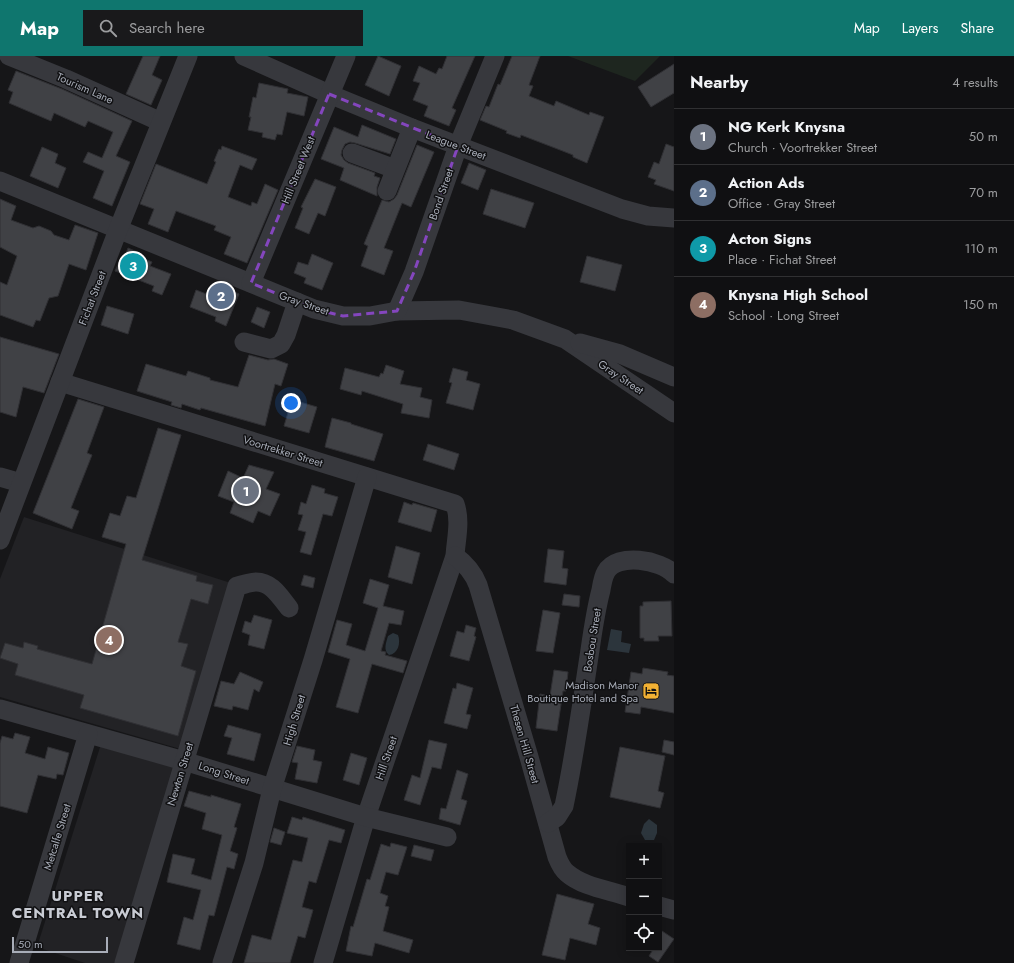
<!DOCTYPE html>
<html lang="en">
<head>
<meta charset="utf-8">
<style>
  :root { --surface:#101012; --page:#19191b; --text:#f1f3f6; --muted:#9c9d9f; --line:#303032; --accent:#0f766e }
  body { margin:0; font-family:Jost,sans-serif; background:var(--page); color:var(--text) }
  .controls { position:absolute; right:12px; bottom:12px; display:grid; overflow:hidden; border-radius:0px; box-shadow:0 2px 10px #0003 }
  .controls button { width:36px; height:36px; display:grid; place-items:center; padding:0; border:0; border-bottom:1px solid var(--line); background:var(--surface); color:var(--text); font:20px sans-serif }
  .scale { position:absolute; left:12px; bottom:10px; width:96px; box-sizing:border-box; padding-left:4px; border:2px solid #a8adb8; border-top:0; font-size:11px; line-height:14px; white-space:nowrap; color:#a8adb8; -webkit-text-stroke:3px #111113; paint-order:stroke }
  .you { position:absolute; left:291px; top:347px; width:14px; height:14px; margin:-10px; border:3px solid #fff; border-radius:50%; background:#1a73e8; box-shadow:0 0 0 6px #1a73e833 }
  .badge { display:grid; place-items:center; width:26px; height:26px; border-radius:50%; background:var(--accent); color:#fff; font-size:13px; font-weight:700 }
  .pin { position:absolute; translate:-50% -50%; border:2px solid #fff; box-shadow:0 1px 4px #0006 }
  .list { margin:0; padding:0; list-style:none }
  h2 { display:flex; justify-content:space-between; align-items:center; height:52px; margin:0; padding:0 16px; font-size:17px }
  h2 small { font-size:13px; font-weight:400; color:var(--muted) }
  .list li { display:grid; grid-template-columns:26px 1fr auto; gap:12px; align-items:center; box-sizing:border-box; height:56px; padding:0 16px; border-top:1px solid var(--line) }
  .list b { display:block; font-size:15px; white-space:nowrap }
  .list p { margin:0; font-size:13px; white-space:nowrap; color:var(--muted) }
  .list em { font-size:13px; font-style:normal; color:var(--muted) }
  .icon { flex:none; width:22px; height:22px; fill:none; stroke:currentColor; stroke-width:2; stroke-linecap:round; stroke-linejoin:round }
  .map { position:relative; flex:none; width:674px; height:907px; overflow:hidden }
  header { display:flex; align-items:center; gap:24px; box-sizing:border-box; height:56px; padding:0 20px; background:var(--accent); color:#fff }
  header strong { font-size:19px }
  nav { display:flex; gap:22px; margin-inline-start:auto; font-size:14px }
  .search { width:280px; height:36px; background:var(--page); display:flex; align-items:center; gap:10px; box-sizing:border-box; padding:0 14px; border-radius:0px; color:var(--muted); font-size:15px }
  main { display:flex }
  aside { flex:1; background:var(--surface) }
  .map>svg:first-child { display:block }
  .built { fill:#222225 }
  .green { fill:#1e261f }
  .water { fill:#2c353c }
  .building { fill:#404145; stroke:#303034 }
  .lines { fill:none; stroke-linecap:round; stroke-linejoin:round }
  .minor { stroke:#37383d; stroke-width:19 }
  .marked { fill:none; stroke:#8446be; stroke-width:3; stroke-dasharray:8 5; stroke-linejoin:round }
  .labels { text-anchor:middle; stroke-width:3; stroke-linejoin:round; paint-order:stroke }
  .street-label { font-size:11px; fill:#a8adb8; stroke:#111113 }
  .poi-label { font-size:11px; fill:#a8adb8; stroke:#111113; text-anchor:end }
  .district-label { font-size:15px; font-weight:bold; letter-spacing:1px; fill:#c9ccd4; stroke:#111113 }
</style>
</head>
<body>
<header>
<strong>Map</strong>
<div class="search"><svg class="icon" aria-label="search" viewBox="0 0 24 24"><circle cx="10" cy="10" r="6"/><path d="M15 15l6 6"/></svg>Search here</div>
<nav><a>Map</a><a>Layers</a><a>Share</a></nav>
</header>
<main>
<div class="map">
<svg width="674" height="907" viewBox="0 0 674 907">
  <rect width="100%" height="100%" fill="#161618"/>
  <!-- built -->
  <g class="built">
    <polygon points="24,461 234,528 184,694 0,641 0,523"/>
    <polygon points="101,688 178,710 118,907 85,907 37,891"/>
  </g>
  <!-- green -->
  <polygon class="green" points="568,0 660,0 635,25"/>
  <!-- water -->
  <g class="water">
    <polygon points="611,573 622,575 621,586 631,588 629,597 607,594"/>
    <path d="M393,577l5,2c3,8 0,19 -9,20 -6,-5 -3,-12 -1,-19z"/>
    <polygon points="649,763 657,769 657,777 654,784 645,784 641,777 644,768"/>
  </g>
  <!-- building -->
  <g class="building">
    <polygon points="143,0 160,0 152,19 162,24 151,49 126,38"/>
    <polygon points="378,0 401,10 389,40 365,29"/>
    <polygon points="447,0 475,0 452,52 456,54 449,70 424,60 428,50 413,44 420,27 413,25 419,10 436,18 439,12 442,13"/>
    <polygon points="512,0 540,0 529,29 533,30 529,40 554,50 556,45 589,59 590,56 604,61 587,107 573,101 573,99 555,92 521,79 520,82 506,77 507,75 480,64 486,50 489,51 498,28 500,29"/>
    <polygon points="674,8 674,37 651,51 638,31"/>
    <polygon points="16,15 62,33 132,65 116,100 130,106 112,150 93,142 104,115 83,106 88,96 102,102 113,76 88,65 85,71 54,57 51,65 9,47 13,36 8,34"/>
    <polygon points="259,27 288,33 287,37 308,41 304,60 287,56 282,79 277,78 275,84 262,81 263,77 248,74 251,61 249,61 253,41 256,42"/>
    <polygon points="362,69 396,83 390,98 355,87 350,86 345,88 342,94 341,99 344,104 348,107 375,117 374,120 380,122 377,131 377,140 340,124 344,112 321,103 334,71 358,81"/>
    <polygon points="666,88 674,91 674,135 654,128 656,124 648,121 654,106 659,108"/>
    <polygon points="417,89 434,96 411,151 402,147 384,192 393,195 384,219 361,210 368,190 364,188 382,144 389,146 394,143 397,139"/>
    <polygon points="222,90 257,103 252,114 240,109 228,141 251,150 252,146 257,148 265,128 278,134 247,207 224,198 231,181 214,174 216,170 176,155 168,176 148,168 154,153 140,148 156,108 207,128 216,106 214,105 219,93 221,94"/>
    <polygon points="42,91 58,98 55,107 66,112 58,132 30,120"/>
    <polygon points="469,107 486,114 478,134 461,127"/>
    <polygon points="315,123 336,131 325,160 318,157 309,178 295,172 303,152 301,151"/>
    <polygon points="491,133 534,147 525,172 483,158"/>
    <polygon points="0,143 16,150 11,164 33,172 39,170 51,175 54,179 69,184 75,169 98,177 86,214 69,208 58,240 49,242 40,265 36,264 33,271 0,259 0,226 7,229 17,200 0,191"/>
    <polygon points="128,192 142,198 140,201 152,206 150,210 171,218 162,239 152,235 154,230 115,215 120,204 123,205"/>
    <polygon points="312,198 333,207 322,234 304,227 306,222 294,217 298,206 308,209"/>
    <polygon points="587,200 622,209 615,235 580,226"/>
    <polygon points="212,229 229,236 230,234 239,238 226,270 215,265 216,261 190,251 196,234 209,239"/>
    <polygon points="107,250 134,258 128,278 101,269"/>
    <polygon points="257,251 270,256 264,272 251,266"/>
    <polygon points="0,281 59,298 44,337 23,331 16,361 0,356"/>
    <polygon points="249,299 268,304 274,303 288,308 281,330 275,328 265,370 201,352 200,354 182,348 181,352 171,349 172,346 137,335 146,308 186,320 188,315 210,322 210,324 238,331"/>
    <polygon points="386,309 404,315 400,328 422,332 420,341 432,344 429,362 401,357 403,348 362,335 361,339 340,333 345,312 379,321 381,317 383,318"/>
    <polygon points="453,312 468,316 466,324 480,328 473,354 446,347 452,327 449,326"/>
    <polygon points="78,343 104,351 87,397 92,399 71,452 79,455 72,473 33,457"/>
    <polygon points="300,346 317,351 309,377 284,370 290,350 298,352"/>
    <polygon points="332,362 351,367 351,368 383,378 374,405 325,391"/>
    <polygon points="158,372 181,379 142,504 197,520 196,525 213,529 208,548 191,543 178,586 188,588 181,610 196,615 178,680 80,652 84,639 15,619 18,608 0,602 5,587 23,592 24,586 38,590 37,593 92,608 126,488 102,481 110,457 120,460 127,440 136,442"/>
    <polygon points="428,388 459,398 454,414 423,404"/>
    <polygon points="249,409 274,416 266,433 280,438 270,460 258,455 253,467 230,457 234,446 218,440 228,415 243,422"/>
    <polygon points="312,429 325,433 324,437 338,441 332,460 323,458 311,499 300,496 306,476 298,474 303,459 298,458 301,446 306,448"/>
    <polygon points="404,446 412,449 413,447 437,454 431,476 398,466"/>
    <polygon points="396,490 420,497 412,528 388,521"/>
    <polygon points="548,493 564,495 562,512 568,513 566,529 544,526"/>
    <polygon points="304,519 315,522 313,532 301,529"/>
    <polygon points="370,523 389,529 383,550 404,555 401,569 389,567 381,595 386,596 385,599 407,605 403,617 372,608 358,657 336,651 350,603 328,596 337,564 352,568 346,589 365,595 378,552 363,547"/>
    <polygon points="564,538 580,540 579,551 562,549"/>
    <polygon points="671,545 672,580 658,580 659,585 644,585 644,582 640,582 640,550 643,550 643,546"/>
    <polygon points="543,554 560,557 553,597 536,595"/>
    <polygon points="254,559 272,564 264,593 248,589 250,579 242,576 245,565 251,567"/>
    <polygon points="466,569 476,572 474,580 476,581 469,605 450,600 457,575 464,577"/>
    <polygon points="643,612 668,616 667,619 674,620 674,657 641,651 640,658 625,656 631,616 642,618"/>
    <polygon points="554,614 568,616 566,635 563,635 557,675 536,672 540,638 550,640"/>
    <polygon points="240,616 263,626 259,636 254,633 248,654 233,650 232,654 214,650 221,625 234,628"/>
    <polygon points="457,627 473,632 466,658 471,659 467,673 444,667 453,632 456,633"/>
    <polygon points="228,669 261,678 254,705 227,698 232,682 224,680"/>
    <polygon points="15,677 30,681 25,697 45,703 48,691 69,697 63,719 57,718 56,723 38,719 27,757 0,750 0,687 2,680 13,683"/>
    <polygon points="429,684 447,688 441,713 432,711 420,749 404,744 412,719 420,722"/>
    <polygon points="664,684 674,686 674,699 662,696"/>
    <polygon points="297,690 315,694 313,704 322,706 317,727 295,723 298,707 292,706"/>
    <polygon points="620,691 665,700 658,735 664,737 660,752 610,741"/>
    <polygon points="351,697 367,702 359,729 343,724"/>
    <polygon points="457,714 468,718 461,743 467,745 460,769 439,763 441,752 446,753"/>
    <polygon points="189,735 211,741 211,739 241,748 234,771 237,772 230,795 238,798 234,813 227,811 214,860 209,859 200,894 177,888 184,861 193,864 201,834 167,826 173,798 195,803 191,818 211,824 222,779 202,773 206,757 184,750"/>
    <polygon points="292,761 302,764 303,761 345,774 341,787 329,784 316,827 309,825 302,851 313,854 305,882 298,880 290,907 244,907 252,879 271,884 293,804 302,806 308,782 287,777"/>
    <polygon points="274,772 285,776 281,789 270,786"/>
    <polygon points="391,787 407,791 398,819 386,816 380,837 388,840 385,850 389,851 383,875 413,884 409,897 375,887 372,900 346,895 351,870 353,871 367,823 370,824 381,788 390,791"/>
    <polygon points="414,789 434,794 431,805 411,800"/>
    <polygon points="557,838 594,848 588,868 600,872 596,889 570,882 565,904 542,899"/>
    <polygon points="659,873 674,883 658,906 649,900 654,892 659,892"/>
  </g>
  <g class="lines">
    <!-- minor -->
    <g class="minor">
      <polyline points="9,0 66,23 161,66"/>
      <polyline points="244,0 329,38 412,72 622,153 648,160 674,162"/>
      <polyline points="352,97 395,113"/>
      <polyline points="0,125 314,253 343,260 370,260 397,255 459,254 513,264 565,283 674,357"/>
      <polyline points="387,135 412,72"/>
      <polyline points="251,227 346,0"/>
      <polyline points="397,255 414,216 458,90 495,0"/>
      <polyline points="244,286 271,293 281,288 286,279 297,246"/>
      <polyline points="580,287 620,298 674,321"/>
      <path d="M60,326l395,122c6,17 1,35 0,52l-89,261 -43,146"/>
      <polyline points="0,421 21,427"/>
      <polyline points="0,484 118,174 188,0"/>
      <path d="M455,500c11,8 18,16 23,29l51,172 28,100c2,5 5,12 10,16 16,14 42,17 62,24"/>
      <polyline points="0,653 184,705 366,761 447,781"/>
      <path d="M548,767l9,-6 7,-11c11,-52 18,-104 26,-156 3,-21 6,-41 11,-60 1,-6 2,-13 5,-18 11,-20 55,-12 68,2"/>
      <polyline points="659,850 674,854"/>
      <polyline points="19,907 88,678"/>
      <path d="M124,907l113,-377c6,-1 13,-4 19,-4 16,0 24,15 33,26"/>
      <polyline points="222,907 254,807 272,733 313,604 367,421"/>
    </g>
  </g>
  <!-- marked area -->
  <path class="marked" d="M329,38l129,52 -44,126 -17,39 -54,5 -29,-7 -63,-26z"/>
  <!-- icons -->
  <defs>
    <g id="hotel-square" transform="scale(0.9)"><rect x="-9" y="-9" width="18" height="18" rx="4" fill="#f2b134" stroke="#111113"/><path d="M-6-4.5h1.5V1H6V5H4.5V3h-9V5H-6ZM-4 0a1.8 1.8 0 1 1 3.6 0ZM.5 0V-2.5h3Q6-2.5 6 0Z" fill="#111"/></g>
  </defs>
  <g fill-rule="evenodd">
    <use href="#hotel-square" x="651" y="635"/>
  </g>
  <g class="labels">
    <!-- street labels -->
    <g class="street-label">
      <text transform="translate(85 32) rotate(24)" y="4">Tourism Lane</text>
      <text transform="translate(456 89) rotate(21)" y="4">League Street</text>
      <text transform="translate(298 114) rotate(-68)" y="4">Hill Street West</text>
      <text transform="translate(441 138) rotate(-71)" y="4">Bond Street</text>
      <text transform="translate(92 242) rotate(-69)" y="4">Fichat Street</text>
      <text transform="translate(304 247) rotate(19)" y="4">Gray Street</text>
      <text transform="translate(621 321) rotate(34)" y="4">Gray Street</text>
      <text transform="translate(283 395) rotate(17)" y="4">Voortrekker Street</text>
      <text transform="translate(592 584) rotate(-81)" y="4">Bosbou Street</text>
      <text transform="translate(294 664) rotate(-73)" y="4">High Street</text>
      <text transform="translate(525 688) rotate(74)" y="4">Thesen Hill Street</text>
      <text transform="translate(386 702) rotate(-71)" y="4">Hill Street</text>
      <text transform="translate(224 717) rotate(18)" y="4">Long Street</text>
      <text transform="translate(180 718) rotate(-73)" y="4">Newton Street</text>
      <text transform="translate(57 781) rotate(-73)" y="4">Metcalfe Street</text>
    </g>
    <!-- poi labels -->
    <g class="poi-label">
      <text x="638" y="633">Madison Manor<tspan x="638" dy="13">Boutique Hotel and Spa</tspan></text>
    </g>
    <!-- district labels -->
    <g class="district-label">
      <text x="78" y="845">UPPER<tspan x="78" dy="17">CENTRAL TOWN</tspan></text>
    </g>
  </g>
</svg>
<div class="controls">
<button>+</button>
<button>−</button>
<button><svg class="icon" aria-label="locate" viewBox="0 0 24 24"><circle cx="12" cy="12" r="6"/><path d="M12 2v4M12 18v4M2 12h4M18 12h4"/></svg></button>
</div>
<div class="scale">50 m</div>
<div class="you"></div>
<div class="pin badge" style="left:246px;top:435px;background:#6b7280">1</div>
<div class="pin badge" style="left:221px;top:240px;background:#5c6f8a">2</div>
<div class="pin badge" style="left:133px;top:210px;background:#0f9aa8">3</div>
<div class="pin badge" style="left:109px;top:584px;background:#8d6e63">4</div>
</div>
<aside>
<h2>Nearby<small>4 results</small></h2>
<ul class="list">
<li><span class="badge" style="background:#6b7280">1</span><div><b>NG Kerk Knysna</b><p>Church · Voortrekker Street</p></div><em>50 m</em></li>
<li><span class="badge" style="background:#5c6f8a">2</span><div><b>Action Ads</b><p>Office · Gray Street</p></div><em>70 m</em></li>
<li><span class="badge" style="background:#0f9aa8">3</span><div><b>Acton Signs</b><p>Place · Fichat Street</p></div><em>110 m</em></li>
<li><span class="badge" style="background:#8d6e63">4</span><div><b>Knysna High School</b><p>School · Long Street</p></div><em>150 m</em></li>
</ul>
</aside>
</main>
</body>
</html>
